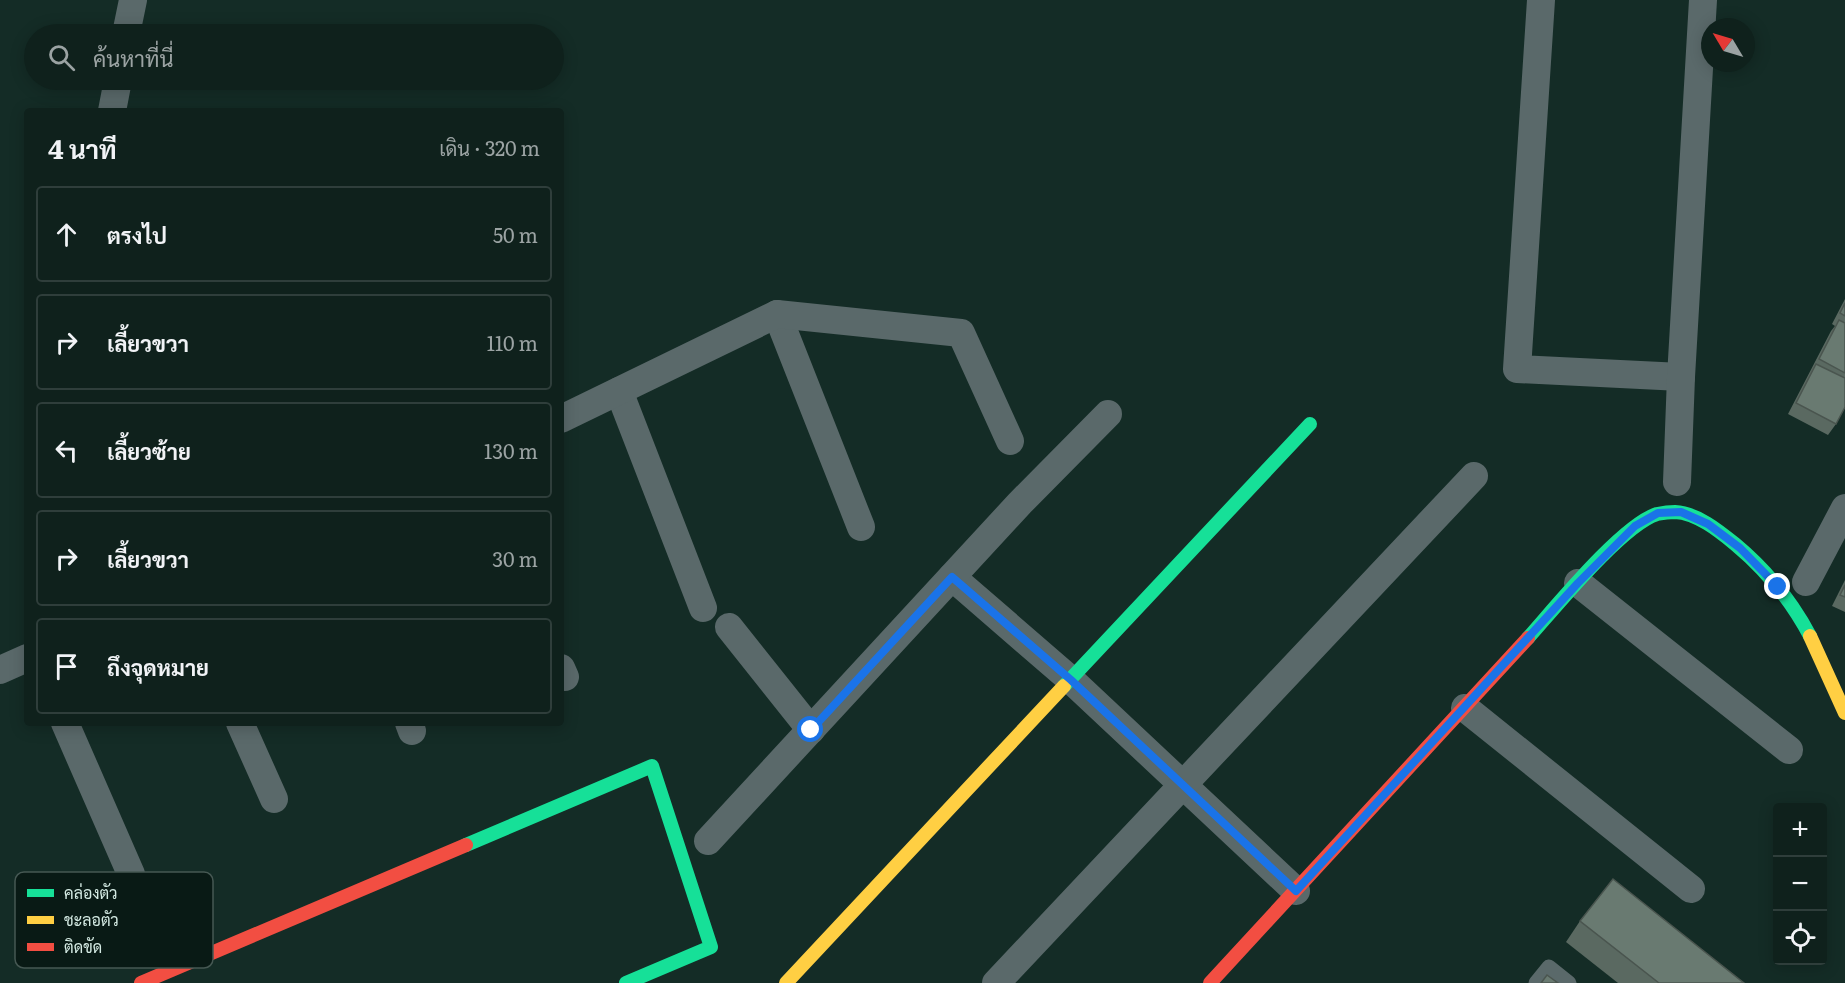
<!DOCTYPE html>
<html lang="th">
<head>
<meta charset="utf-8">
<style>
  :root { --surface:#0f211c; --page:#1d2e29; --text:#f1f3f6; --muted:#9ba3a3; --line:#2f3e3b }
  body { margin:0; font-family:Literata,Sarabun,serif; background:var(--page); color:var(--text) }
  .controls { position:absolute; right:18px; bottom:18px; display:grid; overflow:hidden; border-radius:6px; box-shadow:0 3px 15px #0003 }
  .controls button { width:54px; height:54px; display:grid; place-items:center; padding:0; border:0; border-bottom:2px solid var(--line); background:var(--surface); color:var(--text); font:30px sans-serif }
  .compass { position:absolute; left:1701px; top:18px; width:54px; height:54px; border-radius:50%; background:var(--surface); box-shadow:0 3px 15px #0003; rotate:308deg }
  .stop { position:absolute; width:18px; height:18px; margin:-14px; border:4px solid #1a73e8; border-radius:50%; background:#fff }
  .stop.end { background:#1a73e8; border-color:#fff; box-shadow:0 2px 6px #0008 }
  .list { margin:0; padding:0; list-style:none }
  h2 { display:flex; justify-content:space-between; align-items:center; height:78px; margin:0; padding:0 24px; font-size:26px }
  h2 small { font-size:20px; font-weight:400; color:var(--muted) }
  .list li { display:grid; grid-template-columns:39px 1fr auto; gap:18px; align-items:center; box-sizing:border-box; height:96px; margin:0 12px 12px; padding:0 12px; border:2px solid var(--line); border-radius:6px }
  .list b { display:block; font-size:22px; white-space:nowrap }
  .list em { font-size:20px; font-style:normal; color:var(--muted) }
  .icon { flex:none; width:33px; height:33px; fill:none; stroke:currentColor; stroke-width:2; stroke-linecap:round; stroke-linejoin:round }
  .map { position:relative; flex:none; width:1845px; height:983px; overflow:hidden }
  .search { position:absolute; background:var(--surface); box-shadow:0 3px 15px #0003; left:24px; top:24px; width:540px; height:66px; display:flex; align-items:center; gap:15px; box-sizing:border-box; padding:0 21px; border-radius:33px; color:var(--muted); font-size:22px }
  .panel { position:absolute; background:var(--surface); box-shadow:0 3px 15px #0003; left:24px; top:108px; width:540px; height:618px; border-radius:6px }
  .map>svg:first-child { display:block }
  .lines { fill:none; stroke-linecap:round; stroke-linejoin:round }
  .lane { stroke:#5a696a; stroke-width:15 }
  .street { stroke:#5a696a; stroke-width:28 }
  .fast { stroke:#16e098; stroke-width:14 }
  .slow { stroke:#ffcf43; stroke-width:14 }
  .jam { stroke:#f24e42; stroke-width:14 }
  .wall { fill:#5a6961 }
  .building { fill:#697a71; stroke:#4a554f; stroke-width:1.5 }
  .route { stroke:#1a73e8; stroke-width:8 }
  .key { fill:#091a15; stroke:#465853; stroke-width:1.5 }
  .key-label { font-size:16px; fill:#d4eae3 }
</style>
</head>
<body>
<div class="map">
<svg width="1845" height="983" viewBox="0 0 1845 983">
  <rect width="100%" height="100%" fill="#142c26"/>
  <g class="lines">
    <!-- lane -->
    <polyline class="lane" points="1536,983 1549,967 1569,983"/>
    <!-- street -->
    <g class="street">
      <polyline points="1541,0 1517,369 1681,377"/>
      <polyline points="126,34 133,0"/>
      <polyline points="112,111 118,80"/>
      <polyline points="777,314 861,527"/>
      <polyline points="619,391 703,608"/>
      <polyline points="561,419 777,314 961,333 1010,441"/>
      <polyline points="1677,482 1681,377 1703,0"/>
      <polyline points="952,577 1071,680 1296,891"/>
      <polyline points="1806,582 1845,508"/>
      <polyline points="1578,583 1789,750"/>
      <polyline points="729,627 811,730"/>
      <polyline points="561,668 565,677"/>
      <polyline points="0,670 27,658"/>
      <polyline points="1465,708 1691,889"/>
      <polyline points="65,723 131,874"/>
      <polyline points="240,723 274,799"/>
      <polyline points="409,723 412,731"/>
      <polyline points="708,841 1020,503 1108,414"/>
      <polyline points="996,983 1474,476"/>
    </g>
    <!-- fast -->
    <g class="fast">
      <path d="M1528,638c26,-29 94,-113 129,-124 5,-1 12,-2 18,-2 22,1 44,19 60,32 30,25 57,58 75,92"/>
      <polyline points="1064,686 1310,424"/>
      <polyline points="466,845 652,766 711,947 626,983"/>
    </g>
    <!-- slow -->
    <g class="slow">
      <polyline points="1810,636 1845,713"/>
      <polyline points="786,983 1064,686"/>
    </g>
    <!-- jam -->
    <g class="jam">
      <polyline points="141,983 466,845"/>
      <polyline points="1210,983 1528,638"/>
    </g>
  </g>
  <!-- wall -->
  <g class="wall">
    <polygon points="1845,299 1845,407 1836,424 1828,435 1788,414 1831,331 1835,326 1832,324"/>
    <polygon points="1845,580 1845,612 1832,606"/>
    <polygon points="1580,921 1744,983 1618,983 1566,942"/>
  </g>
  <!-- building -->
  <g class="building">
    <polygon points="1845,303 1845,316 1840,313"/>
    <polygon points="1839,320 1845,323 1845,373 1819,359"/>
    <polygon points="1816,364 1845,378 1845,407 1836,424 1796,403"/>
    <polygon points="1845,585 1845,597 1840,595"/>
    <polygon points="1613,879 1744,983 1659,983 1580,921"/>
    <polygon points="1547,975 1558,983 1541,983"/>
  </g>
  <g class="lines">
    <!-- route -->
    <polyline class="route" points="811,730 952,577 1071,680 1296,891 1578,583 1635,526 1658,513 1681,512 1708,524 1740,548 1778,587"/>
  </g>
  <!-- legend -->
  <rect x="15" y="872" width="198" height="96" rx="9" class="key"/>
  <rect x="27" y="889" width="27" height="8" fill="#16e098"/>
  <rect x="27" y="916" width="27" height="8" fill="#ffcf43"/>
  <rect x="27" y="943" width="27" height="8" fill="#f24e42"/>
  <g class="key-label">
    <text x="64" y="899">คล่องตัว</text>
    <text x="64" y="926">ชะลอตัว</text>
    <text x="64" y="953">ติดขัด</text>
  </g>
</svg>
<div class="controls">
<button>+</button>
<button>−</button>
<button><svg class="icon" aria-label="locate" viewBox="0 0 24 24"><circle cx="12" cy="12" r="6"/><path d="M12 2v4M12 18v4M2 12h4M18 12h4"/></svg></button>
</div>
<svg class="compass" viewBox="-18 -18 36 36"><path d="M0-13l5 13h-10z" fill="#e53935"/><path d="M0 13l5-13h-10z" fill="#9ba3a3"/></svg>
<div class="stop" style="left:811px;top:730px"></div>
<div class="stop end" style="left:1778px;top:587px"></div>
<div class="search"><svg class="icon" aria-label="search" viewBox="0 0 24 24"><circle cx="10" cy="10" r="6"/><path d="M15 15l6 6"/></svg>ค้นหาที่นี่</div>
<section class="panel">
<h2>4 นาที<small>เดิน · 320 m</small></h2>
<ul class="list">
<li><svg class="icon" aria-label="ahead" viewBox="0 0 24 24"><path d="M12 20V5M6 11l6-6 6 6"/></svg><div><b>ตรงไป</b></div><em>50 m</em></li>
<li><svg class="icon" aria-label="right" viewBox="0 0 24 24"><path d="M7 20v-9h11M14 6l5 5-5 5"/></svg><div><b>เลี้ยวขวา</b></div><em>110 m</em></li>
<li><svg class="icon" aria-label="left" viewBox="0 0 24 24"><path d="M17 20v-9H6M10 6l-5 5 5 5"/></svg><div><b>เลี้ยวซ้าย</b></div><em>130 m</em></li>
<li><svg class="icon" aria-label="right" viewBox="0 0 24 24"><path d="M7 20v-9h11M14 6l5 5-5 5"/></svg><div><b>เลี้ยวขวา</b></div><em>30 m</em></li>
<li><svg class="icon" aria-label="arrive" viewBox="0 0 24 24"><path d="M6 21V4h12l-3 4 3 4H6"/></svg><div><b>ถึงจุดหมาย</b></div></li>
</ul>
</section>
</div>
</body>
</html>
